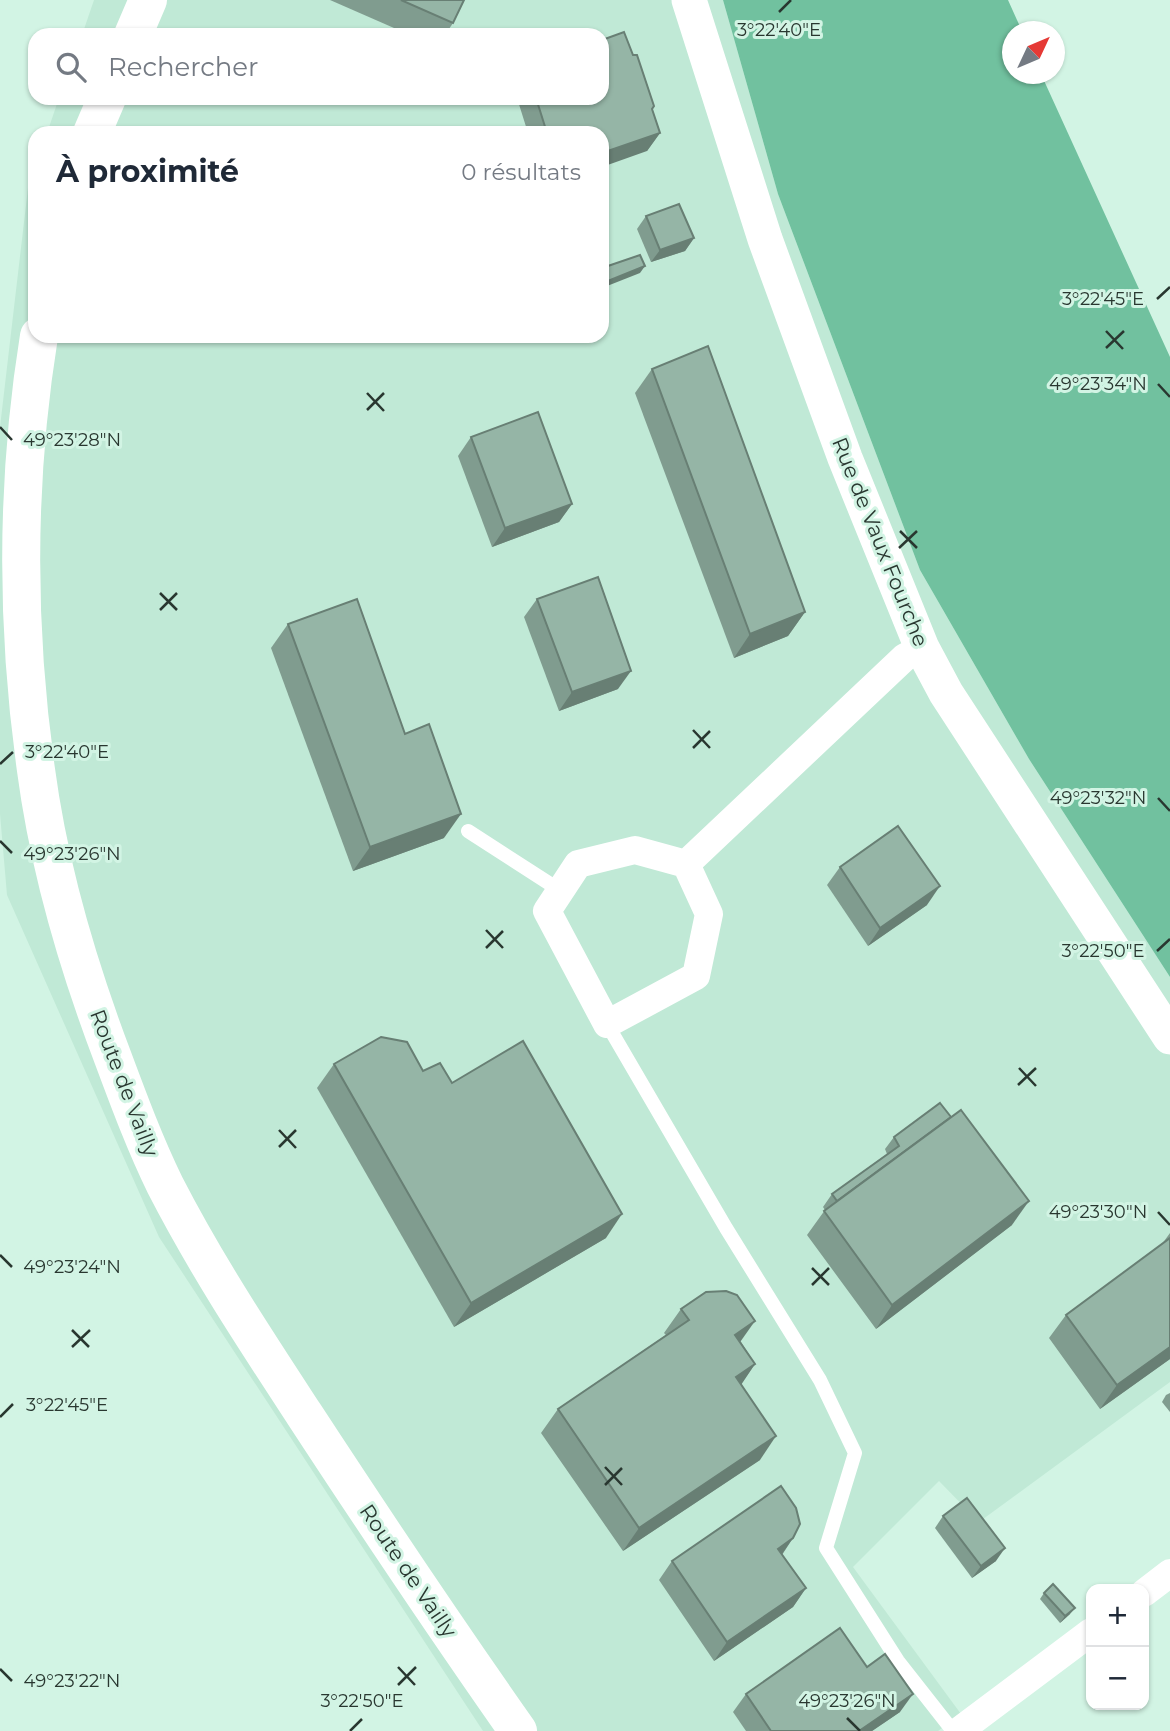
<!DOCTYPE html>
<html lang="fr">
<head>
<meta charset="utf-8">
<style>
  :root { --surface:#fff; --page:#f6f6f7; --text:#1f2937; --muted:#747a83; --line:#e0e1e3 }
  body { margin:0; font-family:Montserrat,sans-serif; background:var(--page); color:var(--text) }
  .controls { position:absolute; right:21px; bottom:21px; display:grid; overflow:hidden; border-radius:14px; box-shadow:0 2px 5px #0004 }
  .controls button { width:63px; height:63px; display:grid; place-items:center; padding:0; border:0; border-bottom:2px solid var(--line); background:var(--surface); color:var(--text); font:35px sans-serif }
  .compass { position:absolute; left:1002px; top:21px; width:63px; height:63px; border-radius:50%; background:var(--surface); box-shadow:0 2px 5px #0004; rotate:46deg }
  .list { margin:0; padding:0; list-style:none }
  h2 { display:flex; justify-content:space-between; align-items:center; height:91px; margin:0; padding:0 28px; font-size:30px }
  h2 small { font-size:23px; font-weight:400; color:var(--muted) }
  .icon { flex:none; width:38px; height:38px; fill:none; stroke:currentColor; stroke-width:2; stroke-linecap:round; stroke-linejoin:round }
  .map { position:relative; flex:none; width:1170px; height:1731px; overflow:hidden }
  .search { position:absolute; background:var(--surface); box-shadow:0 2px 5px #0004; left:28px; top:28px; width:581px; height:77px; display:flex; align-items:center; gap:18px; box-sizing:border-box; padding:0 24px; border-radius:21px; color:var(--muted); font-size:26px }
  .panel { position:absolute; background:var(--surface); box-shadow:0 2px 5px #0004; left:28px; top:126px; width:581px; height:217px; border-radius:21px }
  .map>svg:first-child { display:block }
  .built { fill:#c0e9d6 }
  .forest { fill:#71c19f }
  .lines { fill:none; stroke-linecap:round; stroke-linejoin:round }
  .service { stroke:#fff; stroke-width:14 }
  .minor { stroke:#fff; stroke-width:28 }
  .tertiary { stroke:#fff; stroke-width:35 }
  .secondary { stroke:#fff; stroke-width:38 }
  .wall { fill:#809c8f }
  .shaded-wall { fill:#687f74 }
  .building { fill:#95b5a6; stroke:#687f74; stroke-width:2 }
  .ticks { fill:none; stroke:#293730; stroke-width:2.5 }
  .labels { text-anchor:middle; stroke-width:6; stroke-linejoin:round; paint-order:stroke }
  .street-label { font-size:21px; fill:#293730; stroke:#d2f4e4 }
  .ticks-label { font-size:18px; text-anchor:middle; fill:#293730; stroke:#d2f4e4; stroke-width:6; stroke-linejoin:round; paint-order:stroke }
</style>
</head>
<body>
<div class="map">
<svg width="1170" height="1731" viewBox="0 0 1170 1731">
  <rect width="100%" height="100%" fill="#d2f4e4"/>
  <!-- built -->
  <polygon class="built" points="94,0 723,0 778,194 920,570 1029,759 1170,977 1170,1382 979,1522 939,1481 853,1567 961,1714 938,1731 483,1731 159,1237 7,895 0,814 0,427 28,188 35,167 35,336 602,336 602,133 47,133 59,98 602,98 602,35 82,35"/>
  <!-- forest -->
  <polygon class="forest" points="723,0 1008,0 1022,31 1012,32 1012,74 1041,74 1170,357 1170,977 1029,759 920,570 778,194"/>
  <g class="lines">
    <!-- service -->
    <g class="service">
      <polyline points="468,831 561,891"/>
      <polyline points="607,1024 726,1228 820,1380 855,1453 826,1548 898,1661 953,1731"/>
    </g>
    <!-- minor -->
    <g class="minor">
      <polyline points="686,864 709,914 696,976 607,1024 547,911 578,864 635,850 686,864 905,657 922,648"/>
      <polyline points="1144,1593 1170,1573"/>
      <polyline points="959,1731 1091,1632"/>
    </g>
    <!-- tertiary -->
    <polyline class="tertiary" points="689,0 765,239 845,458 922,648 946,693 1170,1037"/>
    <!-- secondary -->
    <g class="secondary">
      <polyline points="133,35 148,0"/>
      <polyline points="92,133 107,98"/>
      <path d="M39,336c-23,143 -23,291 -3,434 13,98 42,196 77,288 16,43 32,86 52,127 41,80 90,154 139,229 70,107 141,213 214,317"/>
    </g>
  </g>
  <!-- wall -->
  <g class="wall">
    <polygon points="330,0 464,0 453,23 445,35 410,35"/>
    <polygon points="517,98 602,98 652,109 660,133 647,151 602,133 528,133"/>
    <polygon points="646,216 694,238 685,251 651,262 637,229"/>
    <polygon points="652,369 805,612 788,636 734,658 635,393"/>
    <polygon points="471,437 572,504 559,522 492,547 458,456"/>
    <polygon points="537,599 618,689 559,711 524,617"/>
    <polygon points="288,624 405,734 444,838 353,871 271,648"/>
    <polygon points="840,867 927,905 868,946 827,885"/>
    <polygon points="334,1064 423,1071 452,1083 606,1238 454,1327 317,1088"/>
    <polygon points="894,1137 1012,1225 876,1329 807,1235 825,1210 823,1207 832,1194 887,1154 885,1149"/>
    <polygon points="1170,1233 1170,1359 1100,1409 1049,1338 1066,1315 1162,1244"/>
    <polygon points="681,1309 741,1342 755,1364 741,1384 760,1460 623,1551 541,1433 558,1409 666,1335 664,1333"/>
    <polygon points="1170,1393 1170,1412 1162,1402 1166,1395"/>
    <polygon points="943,1516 996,1561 972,1578 935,1528"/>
    <polygon points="793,1538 782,1555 806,1588 793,1607 714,1661 659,1580 672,1561"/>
    <polygon points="1044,1593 1070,1614 1060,1623 1040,1599"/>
    <polygon points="867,1667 900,1712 872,1731 746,1731 733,1712 746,1694"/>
  </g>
  <!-- shaded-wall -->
  <g class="shaded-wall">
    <polygon points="660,133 647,151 602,167 602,153"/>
    <polygon points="694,238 685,251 651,262 660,250"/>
    <polygon points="645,266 640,273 602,288 603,283"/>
    <polygon points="572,504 559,522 492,547 505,528"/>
    <polygon points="805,612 788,636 734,658 750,634"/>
    <polygon points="631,671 618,689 559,711 572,692"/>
    <polygon points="461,814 444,838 353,871 370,847"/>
    <polygon points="940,886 927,905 868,946 880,928"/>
    <polygon points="1029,1201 1012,1225 876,1329 892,1305"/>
    <polygon points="622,1214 606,1238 454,1327 471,1303"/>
    <polygon points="755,1321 738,1345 735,1335"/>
    <polygon points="1170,1347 1170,1359 1100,1409 1117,1385"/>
    <polygon points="755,1364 739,1388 736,1377"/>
    <polygon points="776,1436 760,1460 623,1551 639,1528"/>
    <polygon points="793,1538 780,1557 778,1549"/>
    <polygon points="1005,1548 996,1561 972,1578 981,1566"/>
    <polygon points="806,1588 793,1607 714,1661 727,1642"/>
    <polygon points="1075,1608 1070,1614 1060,1623 1065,1616"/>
    <polygon points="913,1694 900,1712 872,1731 859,1731"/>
  </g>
  <!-- building -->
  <g class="building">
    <polygon points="401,0 464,0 453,23"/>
    <polygon points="624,32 633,55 637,55 654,106 652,109 660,133 602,153 602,133 547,133 536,98 602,98 602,40"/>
    <polygon points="679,204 694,238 660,250 646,216"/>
    <polygon points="640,255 645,266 603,283 602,268"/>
    <polygon points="708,346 805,612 750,634 652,369"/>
    <polygon points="538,412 572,504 505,528 471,437"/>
    <polygon points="598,577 631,671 572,692 537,599"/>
    <polygon points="357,599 405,734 429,724 461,814 370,847 288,624"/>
    <polygon points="898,826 940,886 880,928 840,867"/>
    <polygon points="381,1037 407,1042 423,1071 440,1063 452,1083 523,1041 622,1214 471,1303 334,1064"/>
    <polygon points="940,1103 951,1117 837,1201 832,1194 899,1146 894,1137"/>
    <polygon points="961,1110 1029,1201 892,1305 824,1211"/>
    <polygon points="1170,1238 1170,1347 1117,1385 1066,1315"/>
    <polygon points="726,1291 737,1295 755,1321 735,1335 755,1364 736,1377 776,1436 639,1528 558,1409 689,1320 681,1309 706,1292"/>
    <polygon points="781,1486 796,1508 800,1524 793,1538 778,1549 806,1588 727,1642 672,1561"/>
    <polygon points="967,1498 1005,1548 981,1566 943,1516"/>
    <polygon points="1053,1584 1075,1608 1065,1616 1044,1593"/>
    <polygon points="840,1628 867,1667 885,1654 913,1694 859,1731 771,1731 746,1694"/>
  </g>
  <!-- ticks -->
  <path class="ticks" d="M779,12l12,-12M1157,299l13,-12M1106,331l17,18M1106,348l18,-17M1158,384l12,13M367,393l17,18M367,410l17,-17M0,427l12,13M900,531l17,17M899,548l18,-17M160,593l17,17M160,610l17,-17M693,730l17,18M693,748l17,-17M0,764l13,-12M1158,798l12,13M0,841l12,12M486,930l17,18M486,948l17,-17M1157,951l13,-12M1019,1068l17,18M1018,1085l18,-17M279,1130l17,18M279,1147l17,-17M1158,1212l12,13M0,1255l12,12M812,1268l17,17M812,1285l17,-17M72,1330l17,17M72,1347l18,-17M0,1417l13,-13M605,1467l17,18M605,1485l17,-17M398,1667l17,18M0,1669l12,12M398,1685l18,-18M847,1718l13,13M350,1731l12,-12"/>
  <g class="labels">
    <!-- street labels -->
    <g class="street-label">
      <text transform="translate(880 542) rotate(68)" y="7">Rue de Vaux Fourche</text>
      <text transform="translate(124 1083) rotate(69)" y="7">Route de Vailly</text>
      <text transform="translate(408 1571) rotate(56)" y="7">Route de Vailly</text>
    </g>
  </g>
  <g class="ticks-label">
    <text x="779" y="36">3°22'40"E</text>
    <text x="1103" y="305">3°22'45"E</text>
    <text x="1098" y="390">49°23'34"N</text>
    <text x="72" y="446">49°23'28"N</text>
    <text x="67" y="758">3°22'40"E</text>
    <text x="1098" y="804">49°23'32"N</text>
    <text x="72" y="860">49°23'26"N</text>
    <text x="1103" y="957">3°22'50"E</text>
    <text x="1098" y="1218">49°23'30"N</text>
    <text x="72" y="1273">49°23'24"N</text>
    <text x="67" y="1411">3°22'45"E</text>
    <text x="72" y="1687">49°23'22"N</text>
    <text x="847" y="1707">49°23'26"N</text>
    <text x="362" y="1707">3°22'50"E</text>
  </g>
</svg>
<div class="controls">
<button>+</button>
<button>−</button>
</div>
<svg class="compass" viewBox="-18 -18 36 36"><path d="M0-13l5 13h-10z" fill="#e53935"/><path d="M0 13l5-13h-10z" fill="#747a83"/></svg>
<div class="search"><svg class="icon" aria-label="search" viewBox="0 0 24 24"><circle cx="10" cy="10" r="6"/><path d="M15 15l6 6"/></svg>Rechercher</div>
<section class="panel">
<h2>À proximité<small>0 résultats</small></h2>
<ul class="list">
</ul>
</section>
</div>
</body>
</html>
